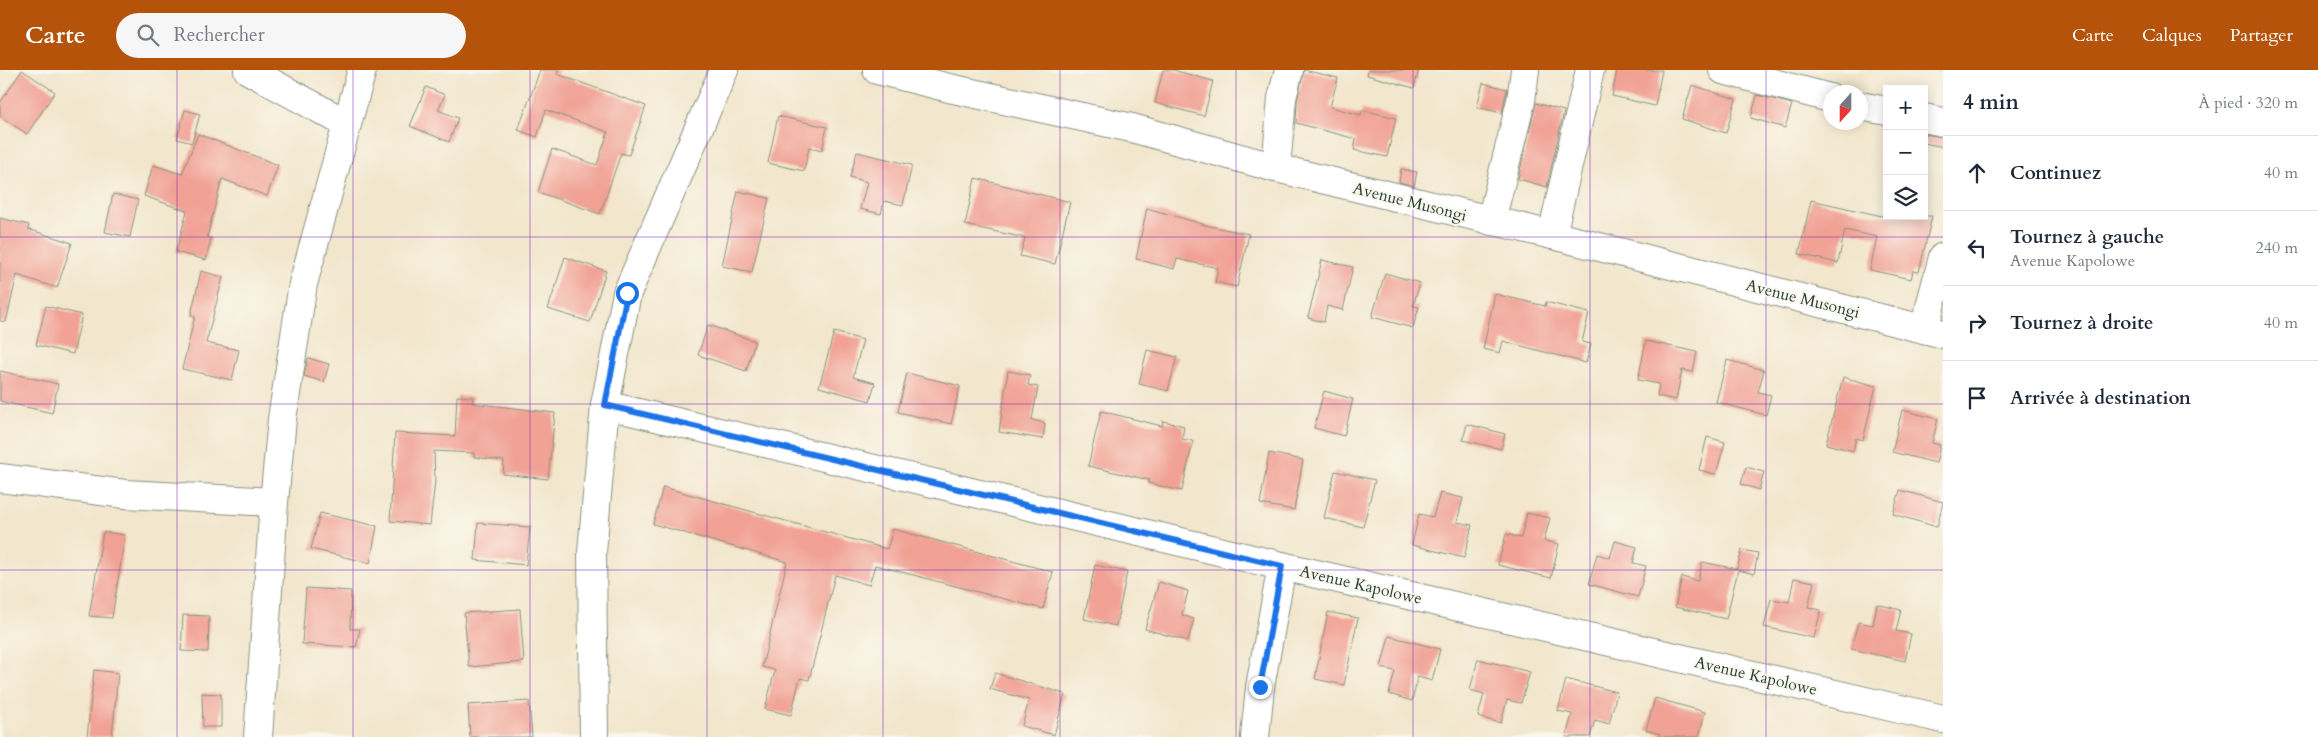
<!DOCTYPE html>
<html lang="fr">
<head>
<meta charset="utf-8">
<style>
  :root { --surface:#fff; --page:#f6f6f7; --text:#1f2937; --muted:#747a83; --line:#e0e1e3; --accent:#b45309 }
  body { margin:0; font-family:Cardo,serif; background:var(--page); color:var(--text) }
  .controls { position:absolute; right:15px; top:15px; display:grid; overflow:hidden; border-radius:0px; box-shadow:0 2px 12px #0003 }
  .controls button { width:45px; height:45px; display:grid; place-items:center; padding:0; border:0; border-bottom:1px solid var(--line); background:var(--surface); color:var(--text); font:25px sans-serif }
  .compass { position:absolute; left:1823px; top:15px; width:45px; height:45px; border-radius:50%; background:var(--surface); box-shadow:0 2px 12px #0003; rotate:201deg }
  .stop { position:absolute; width:15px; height:15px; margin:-11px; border:4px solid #1a73e8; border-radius:50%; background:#fff }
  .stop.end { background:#1a73e8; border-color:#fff; box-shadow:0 1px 5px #0008 }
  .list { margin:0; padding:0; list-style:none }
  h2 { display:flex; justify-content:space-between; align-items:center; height:65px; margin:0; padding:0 20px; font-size:21px }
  h2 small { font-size:16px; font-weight:400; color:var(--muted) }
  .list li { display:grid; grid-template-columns:32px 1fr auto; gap:15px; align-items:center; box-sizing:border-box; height:75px; padding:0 20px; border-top:1px solid var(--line) }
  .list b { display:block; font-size:19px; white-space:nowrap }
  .list p { margin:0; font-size:16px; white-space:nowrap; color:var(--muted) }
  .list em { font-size:16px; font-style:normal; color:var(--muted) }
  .icon { flex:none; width:28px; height:28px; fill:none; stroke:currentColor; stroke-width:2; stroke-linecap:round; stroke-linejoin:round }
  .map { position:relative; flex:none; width:1943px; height:667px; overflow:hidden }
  header { display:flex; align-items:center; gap:30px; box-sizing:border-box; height:70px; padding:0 25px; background:var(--accent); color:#fff }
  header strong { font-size:24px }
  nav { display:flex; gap:28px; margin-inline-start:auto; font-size:18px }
  .search { width:350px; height:45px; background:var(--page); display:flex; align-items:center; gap:12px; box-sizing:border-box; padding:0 18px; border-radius:28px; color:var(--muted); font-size:19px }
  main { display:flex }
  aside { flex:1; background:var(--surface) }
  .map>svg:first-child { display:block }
  .building { fill:#f1a295 }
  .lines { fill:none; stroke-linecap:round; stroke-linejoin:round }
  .minor-casing { stroke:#889280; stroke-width:30 }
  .path { stroke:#889280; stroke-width:3; stroke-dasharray:1 4; stroke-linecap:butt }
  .minor { stroke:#fff; stroke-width:28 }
  .route { stroke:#1a73e8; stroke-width:6 }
  .grid { fill:none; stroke:#7b2cbf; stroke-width:1; stroke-opacity:0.55 }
  .labels { text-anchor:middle; stroke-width:4; stroke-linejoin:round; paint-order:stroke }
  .street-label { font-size:16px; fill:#1f3d34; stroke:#fbf7ec }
</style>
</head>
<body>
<header>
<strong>Carte</strong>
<div class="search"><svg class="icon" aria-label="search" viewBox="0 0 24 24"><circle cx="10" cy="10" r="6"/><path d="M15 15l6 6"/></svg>Rechercher</div>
<nav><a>Carte</a><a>Calques</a><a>Partager</a></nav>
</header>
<main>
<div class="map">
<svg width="1943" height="667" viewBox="0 0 1943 667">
  <rect width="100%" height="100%" fill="#fbf7ec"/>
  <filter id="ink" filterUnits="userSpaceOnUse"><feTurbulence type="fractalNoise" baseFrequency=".02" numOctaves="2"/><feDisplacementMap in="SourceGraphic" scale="10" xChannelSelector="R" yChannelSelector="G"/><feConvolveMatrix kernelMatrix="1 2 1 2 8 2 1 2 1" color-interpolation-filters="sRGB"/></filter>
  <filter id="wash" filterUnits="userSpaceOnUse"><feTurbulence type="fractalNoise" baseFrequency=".0096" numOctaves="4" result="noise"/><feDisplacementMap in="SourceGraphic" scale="20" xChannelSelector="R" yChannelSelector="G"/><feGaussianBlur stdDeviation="1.12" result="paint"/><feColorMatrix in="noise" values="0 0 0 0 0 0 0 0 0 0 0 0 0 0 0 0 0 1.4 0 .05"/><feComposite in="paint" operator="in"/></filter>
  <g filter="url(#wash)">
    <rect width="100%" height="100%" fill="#f2e6cc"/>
    <g id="blocks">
      <!-- building -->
      <g class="building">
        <polygon points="22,0 55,22 27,64 0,46 0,33"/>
        <polygon points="540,0 559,0 557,4 646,36 629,85 621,83 600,144 538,122 552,79 597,95 608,62 546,40 537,67 518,60"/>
        <polygon points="1163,0 1173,0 1213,11 1204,46 1155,33"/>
        <polygon points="1304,0 1338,8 1330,37 1361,45 1362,40 1396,48 1387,87 1354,80 1356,69 1296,53 1297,31"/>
        <polygon points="1368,0 1419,0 1414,18 1367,5"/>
        <polygon points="1617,0 1662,0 1655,36 1612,26"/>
        <polygon points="1483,13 1507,19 1502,43 1477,37"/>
        <polygon points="1692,15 1736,29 1726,63 1682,49"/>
        <polygon points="426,17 445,25 438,40 458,48 449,72 410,56"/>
        <polygon points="1757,25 1792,34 1785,58 1751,48"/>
        <polygon points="1536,33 1564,41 1547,117 1518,109"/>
        <polygon points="185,40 200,44 192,73 177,69"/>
        <polygon points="778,46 827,57 822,80 809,77 804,101 768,93"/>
        <polygon points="198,64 278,95 267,126 222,109 207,167 211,168 206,190 176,182 187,141 144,126 153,95 182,104"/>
        <polygon points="1924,64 1943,67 1943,77 1924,73"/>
        <polygon points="857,82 912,95 903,135 884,131 881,144 860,139 867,112 850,107"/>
        <polygon points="1401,99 1417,102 1414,116 1399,112"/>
        <polygon points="975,108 1070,132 1055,194 1020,186 1025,168 965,155"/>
        <polygon points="738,121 769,128 752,202 722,196"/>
        <polygon points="113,124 138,130 130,167 105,162"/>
        <polygon points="1811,130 1882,146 1932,146 1919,202 1913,201 1911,209 1870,200 1877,167 1845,160 1838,193 1799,184"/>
        <polygon points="1147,138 1209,156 1249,164 1237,217 1215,212 1218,198 1177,189 1174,199 1136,189"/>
        <polygon points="0,148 29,155 28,159 72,173 57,218 17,205 6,252 0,251"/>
        <polygon points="565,187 606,201 590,252 548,239"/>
        <polygon points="1322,190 1353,197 1343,240 1327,236 1324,252 1308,248"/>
        <polygon points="201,201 223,207 206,273 239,280 232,310 182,299 195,246 191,245"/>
        <polygon points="1385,203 1420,213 1413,236 1419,237 1413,258 1372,247"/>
        <polygon points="1495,224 1545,236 1546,232 1589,243 1582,272 1591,274 1586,293 1503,271 1500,283 1483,279"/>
        <polygon points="46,236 82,245 73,284 36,275"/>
        <polygon points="708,255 755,271 746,301 698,285"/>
        <polygon points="834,262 863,270 853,307 875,313 870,331 819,317"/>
        <polygon points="1646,271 1697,282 1693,302 1682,300 1676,330 1657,326 1659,314 1638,310"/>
        <polygon points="1147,280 1177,287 1168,321 1139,314"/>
        <polygon points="308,288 329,294 324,312 304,306"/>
        <polygon points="1727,290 1764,300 1758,322 1771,325 1766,345 1716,332"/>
        <polygon points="0,301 58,314 52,343 0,331"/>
        <polygon points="1008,301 1030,305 1028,315 1038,317 1032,350 1045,353 1043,369 999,362"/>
        <polygon points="907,303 960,316 951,354 898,342"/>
        <polygon points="1843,307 1876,316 1863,370 1856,368 1853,381 1826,374"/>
        <polygon points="1324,321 1353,329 1344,366 1314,358"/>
        <polygon points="457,326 473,327 472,333 555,343 548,409 503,404 504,391 474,387 474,383 434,381 435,411 430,455 390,451 395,363 455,366"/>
        <polygon points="1902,340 1938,349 1932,373 1940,375 1936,393 1892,382"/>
        <polygon points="1101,341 1162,356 1163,351 1184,356 1182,369 1193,371 1182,421 1148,413 1149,410 1088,396"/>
        <polygon points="1467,354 1505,364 1501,379 1463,370"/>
        <polygon points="1707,367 1725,372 1716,404 1699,400"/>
        <polygon points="1269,383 1303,390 1294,440 1260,434"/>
        <polygon points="1746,397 1764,402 1759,420 1741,414"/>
        <polygon points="1335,401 1375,410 1363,457 1324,448"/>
        <polygon points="663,417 887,479 893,459 1053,502 1043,539 875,495 869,515 835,505 809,610 800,608 791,645 765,639 775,600 762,597 787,492 653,454"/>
        <polygon points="1900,420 1943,432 1937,457 1893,444"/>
        <polygon points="1440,423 1463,428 1457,452 1472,455 1464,488 1412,475 1419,444 1433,447"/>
        <polygon points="320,443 377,456 370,493 311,479"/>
        <polygon points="1527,443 1550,448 1544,471 1559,474 1551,508 1498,495 1506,464 1521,468"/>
        <polygon points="478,453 530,457 526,495 475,490"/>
        <polygon points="103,462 125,465 112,548 89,546"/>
        <polygon points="1615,471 1637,477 1633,493 1646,496 1638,527 1589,514 1597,484 1610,488"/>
        <polygon points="1742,480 1758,483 1754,504 1738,500 1726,549 1675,537 1682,507 1698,511 1702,492 1737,499"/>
        <polygon points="1095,495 1127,502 1116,556 1084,549"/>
        <polygon points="1794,508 1814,512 1808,537 1821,540 1814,568 1764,557 1771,529 1789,532"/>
        <polygon points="1159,512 1188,521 1182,545 1194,549 1188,571 1145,559"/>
        <polygon points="306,518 351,521 350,559 360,559 356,577 302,574"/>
        <polygon points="1877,534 1901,540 1896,561 1911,564 1905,591 1851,579 1858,552 1873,555"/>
        <polygon points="520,539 524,592 469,597 464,543"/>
        <polygon points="1328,542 1358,548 1344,615 1315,609"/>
        <polygon points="183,545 209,546 208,582 181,581"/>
        <polygon points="1389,566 1440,579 1432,611 1418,607 1412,631 1389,624 1395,601 1381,598"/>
        <polygon points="1478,589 1530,602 1521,633 1507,630 1501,653 1478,647 1484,624 1470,620"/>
        <polygon points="94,600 118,603 112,667 87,667"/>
        <polygon points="995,603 1065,624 1054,665 1022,656 1029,630 990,619"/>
        <polygon points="1566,609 1617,622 1609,654 1595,650 1590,667 1566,667 1572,644 1558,641"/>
        <polygon points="202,623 221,624 221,657 203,657"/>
        <polygon points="1655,628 1705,642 1699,667 1659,667 1660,664 1646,660"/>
        <polygon points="529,631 532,667 470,667 468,635"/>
      </g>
    </g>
  </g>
  <g filter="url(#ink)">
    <use href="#blocks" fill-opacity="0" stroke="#889280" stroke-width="1"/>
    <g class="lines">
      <!-- minor casing -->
      <g class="minor-casing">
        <g id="minor">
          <polyline points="248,0 347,54"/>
          <polyline points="877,0 949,18 1132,58 1276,98 1552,165 1943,264"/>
          <polyline points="1723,0 1830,28"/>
          <polyline points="1860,36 1887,41"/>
          <polyline points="1924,48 1943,52"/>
          <polyline points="1276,98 1282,28 1289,0"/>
          <polyline points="1491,151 1521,31 1525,0"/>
          <polyline points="1552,165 1590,0"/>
          <polyline points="1924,259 1943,187"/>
          <polyline points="605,335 1282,496 1943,649"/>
          <polyline points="0,408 125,424 274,432"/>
          <polyline points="258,667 274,432 282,349 303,214 362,0"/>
          <polyline points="594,667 592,482 605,335 627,223 724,0"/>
          <polyline points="1255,667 1260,617 1282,496"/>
        </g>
      </g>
      <!-- path -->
      <polyline class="path" points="1942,0 1943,2"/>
      <!-- minor -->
      <use href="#minor" class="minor"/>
    </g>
  </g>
  <g class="lines" filter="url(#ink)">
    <!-- route -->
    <polyline class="route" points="627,223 605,335 1282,496 1260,617"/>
  </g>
  <!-- grid -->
  <path class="grid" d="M177,0v667M353,0v667M530,0v667M707,0v667M883,0v667M1060,0v667M1236,0v667M1413,0v667M1590,0v667M1766,0v667M0,167h1943M0,334h1943M0,500h1943"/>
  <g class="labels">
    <!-- street labels -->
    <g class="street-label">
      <text transform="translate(1410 131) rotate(14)" y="6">Avenue Musongi</text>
      <text transform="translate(1803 228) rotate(14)" y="6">Avenue Musongi</text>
      <text transform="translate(1361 514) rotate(13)" y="6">Avenue Kapolowe</text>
      <text transform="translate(1756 605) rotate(13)" y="6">Avenue Kapolowe</text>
    </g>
  </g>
</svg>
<div class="controls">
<button>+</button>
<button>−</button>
<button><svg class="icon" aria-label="layers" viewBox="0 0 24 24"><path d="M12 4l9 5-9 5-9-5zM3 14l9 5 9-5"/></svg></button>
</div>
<svg class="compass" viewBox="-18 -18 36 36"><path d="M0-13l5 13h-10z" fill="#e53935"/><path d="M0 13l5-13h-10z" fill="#747a83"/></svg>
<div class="stop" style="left:627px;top:223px"></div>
<div class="stop end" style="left:1260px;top:617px"></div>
</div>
<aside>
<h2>4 min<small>À pied · 320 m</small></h2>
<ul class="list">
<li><svg class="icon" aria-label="ahead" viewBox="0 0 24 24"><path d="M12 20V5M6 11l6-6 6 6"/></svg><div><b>Continuez</b></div><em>40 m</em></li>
<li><svg class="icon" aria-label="left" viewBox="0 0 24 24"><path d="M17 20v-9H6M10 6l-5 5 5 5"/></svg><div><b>Tournez à gauche</b><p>Avenue Kapolowe</p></div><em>240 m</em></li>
<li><svg class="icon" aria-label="right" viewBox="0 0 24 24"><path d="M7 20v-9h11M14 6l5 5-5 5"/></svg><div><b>Tournez à droite</b></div><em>40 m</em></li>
<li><svg class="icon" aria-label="arrive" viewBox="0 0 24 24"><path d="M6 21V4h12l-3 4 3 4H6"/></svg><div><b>Arrivée à destination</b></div></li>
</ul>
</aside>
</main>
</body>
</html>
